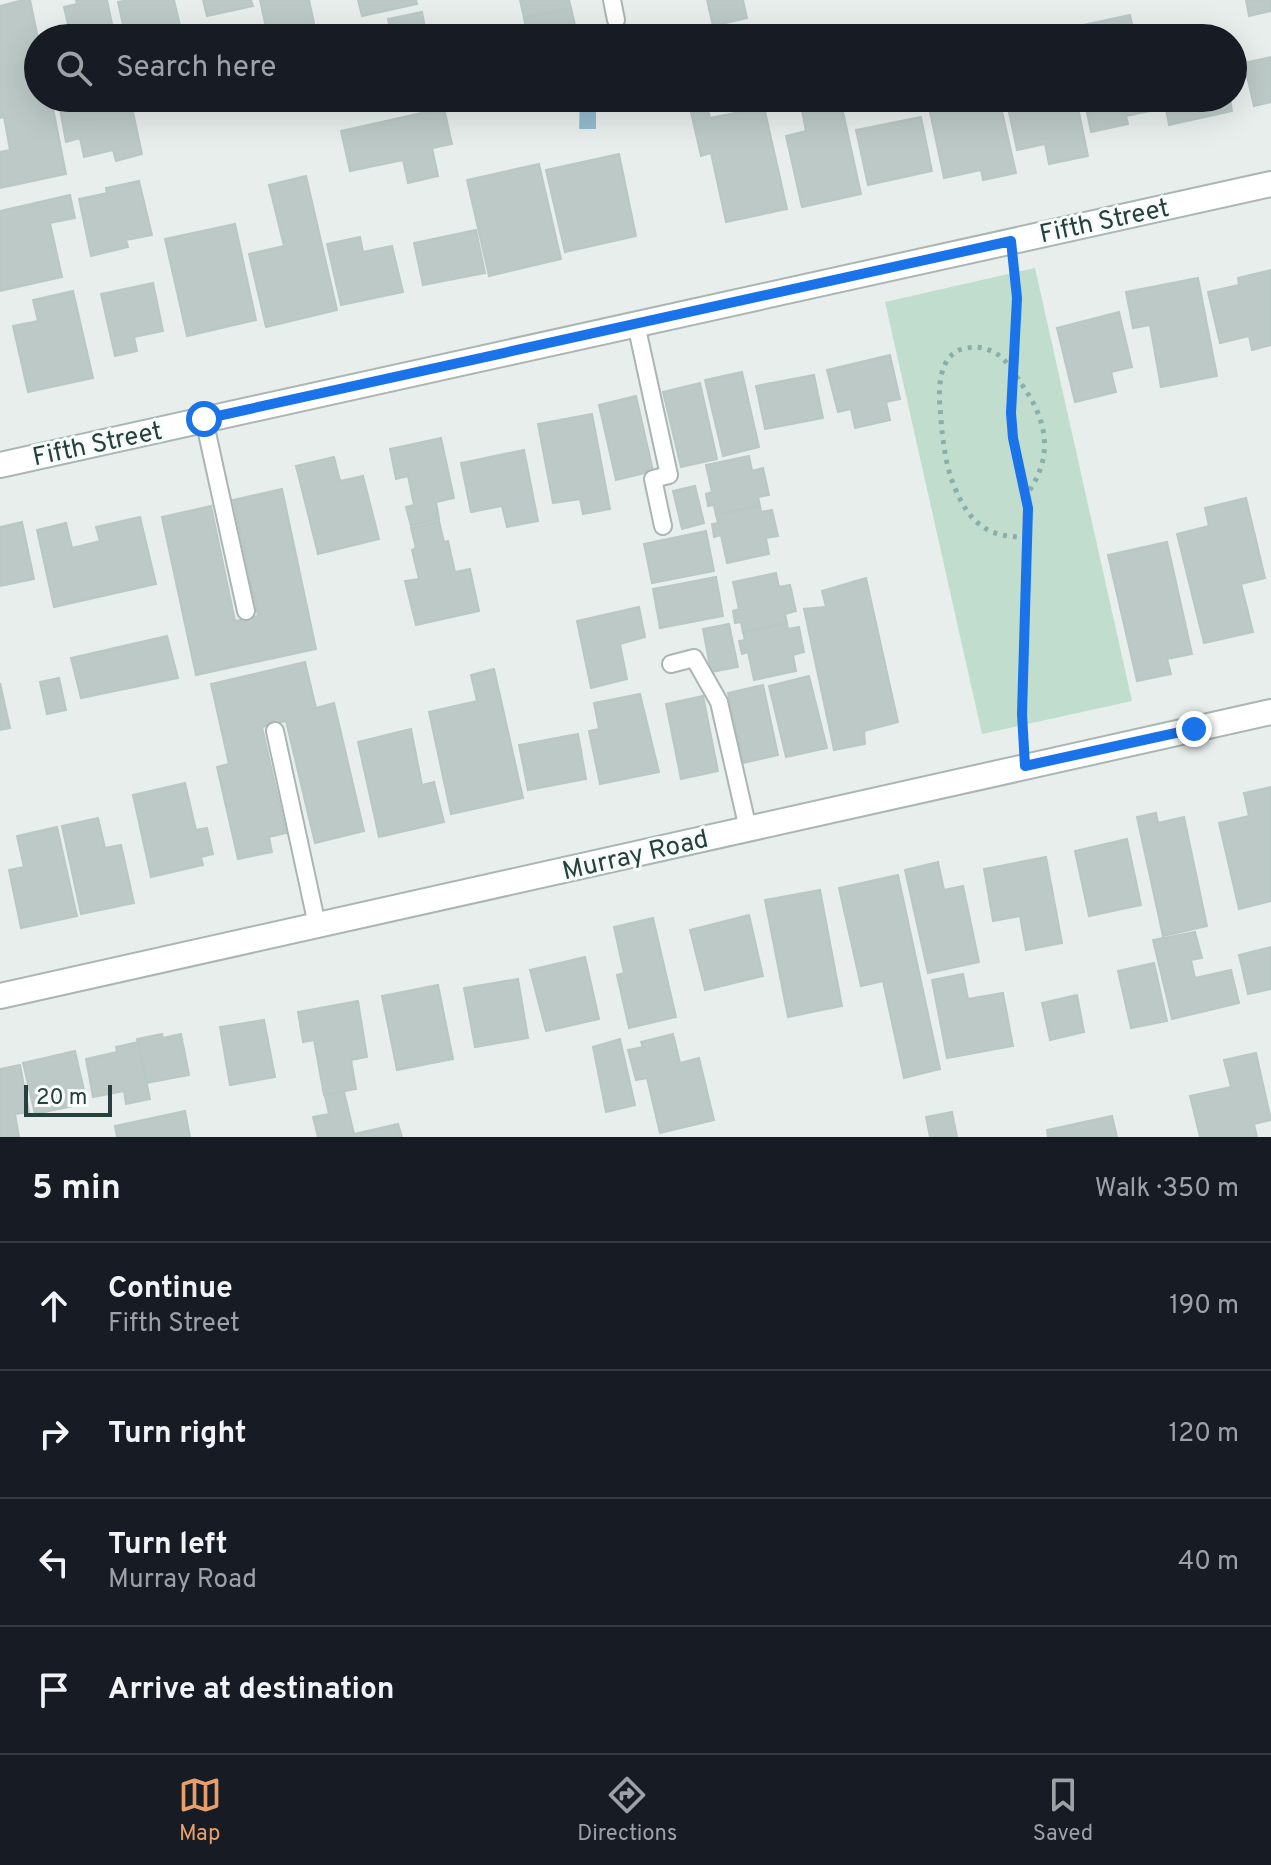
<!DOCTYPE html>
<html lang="en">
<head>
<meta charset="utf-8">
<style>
  :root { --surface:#171b24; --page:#20242c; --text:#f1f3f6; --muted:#9ea1a6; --line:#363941; --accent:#e89e6b }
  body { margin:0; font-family:Overpass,sans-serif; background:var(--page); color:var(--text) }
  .scale { position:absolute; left:24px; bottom:20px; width:88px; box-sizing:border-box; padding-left:8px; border:4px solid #26403d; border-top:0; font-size:22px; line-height:28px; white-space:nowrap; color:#26403d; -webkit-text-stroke:6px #f7fbf9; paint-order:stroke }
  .stop { position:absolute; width:24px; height:24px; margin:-18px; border:6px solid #1a73e8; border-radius:50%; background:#fff }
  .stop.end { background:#1a73e8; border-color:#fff; box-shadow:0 2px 8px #0008 }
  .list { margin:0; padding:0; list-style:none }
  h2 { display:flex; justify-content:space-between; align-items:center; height:104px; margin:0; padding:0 32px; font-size:34px }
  h2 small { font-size:26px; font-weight:400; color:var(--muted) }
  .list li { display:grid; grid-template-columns:52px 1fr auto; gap:24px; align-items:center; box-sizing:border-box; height:128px; padding:0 32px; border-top:2px solid var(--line) }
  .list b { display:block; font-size:30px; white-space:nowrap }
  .list p { margin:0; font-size:26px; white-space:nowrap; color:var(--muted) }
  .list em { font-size:26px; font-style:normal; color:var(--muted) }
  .icon { flex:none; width:44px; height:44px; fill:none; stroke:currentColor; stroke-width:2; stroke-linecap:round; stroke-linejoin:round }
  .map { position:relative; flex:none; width:1271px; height:1137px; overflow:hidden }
  .search { position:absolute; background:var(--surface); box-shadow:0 8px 32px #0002; left:24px; right:24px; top:24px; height:88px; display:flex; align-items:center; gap:20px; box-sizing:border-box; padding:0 28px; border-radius:44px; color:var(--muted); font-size:30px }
  .sheet { height:616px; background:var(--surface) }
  nav { display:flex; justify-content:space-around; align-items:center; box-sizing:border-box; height:112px; border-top:2px solid var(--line); background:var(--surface); font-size:22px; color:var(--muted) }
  nav a { display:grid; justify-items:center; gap:4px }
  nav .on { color:var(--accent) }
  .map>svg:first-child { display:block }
  .green { fill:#c1ddce }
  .water { fill:#93bcce }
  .building { fill:#bcc9c6; stroke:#b9c8c4; stroke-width:2 }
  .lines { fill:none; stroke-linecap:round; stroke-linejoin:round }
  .service-casing { stroke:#a9b6b4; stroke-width:20 }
  .minor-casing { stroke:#a9b6b4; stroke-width:28 }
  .path { stroke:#89afaa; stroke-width:5; stroke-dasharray:4 6; stroke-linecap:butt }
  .service { stroke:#fff; stroke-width:16 }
  .minor { stroke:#fff; stroke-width:24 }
  .route { stroke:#1a73e8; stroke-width:10 }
  .labels { text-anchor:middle; stroke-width:6; stroke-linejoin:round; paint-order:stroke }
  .street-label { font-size:26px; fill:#26403d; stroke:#f7fbf9 }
</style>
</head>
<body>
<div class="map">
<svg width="1271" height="1137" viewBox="0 0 1271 1137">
  <rect width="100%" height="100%" fill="#e7eeec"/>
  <!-- green -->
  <polygon class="green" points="1035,268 1132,701 982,734 885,302"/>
  <!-- water -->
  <polygon class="water" points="580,98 596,98 596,129 579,129"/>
  <!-- building -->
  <g class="building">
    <polygon points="23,0 30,0 38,38 38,98 51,98 66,174 0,188 0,152 10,150 4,117 0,118 0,6"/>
    <polygon points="76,0 107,0 115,38 71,38 64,7 77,4"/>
    <polygon points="128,0 174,0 183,38 126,38 118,2"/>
    <polygon points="203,0 251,0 253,6 207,16"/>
    <polygon points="260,0 309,0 314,23 267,32"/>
    <polygon points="358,0 416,0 417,4 362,16"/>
    <polygon points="520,0 569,0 571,8 524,18"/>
    <polygon points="707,0 743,0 747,18 713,26"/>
    <polygon points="1246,0 1271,0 1271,11 1249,16"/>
    <polygon points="571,8 578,38 528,38 524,18"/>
    <polygon points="422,12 427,38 391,38 392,38 388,19"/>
    <polygon points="1130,15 1135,38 1071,38 1069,28"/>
    <polygon points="790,33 792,38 766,38"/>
    <polygon points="1271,57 1271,102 1254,106 1244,63"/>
    <polygon points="110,98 130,98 142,154 116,161 113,150 84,157 80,138 66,142 60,109"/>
    <polygon points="695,98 705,98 710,118 764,107 787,209 726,222 711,153 701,156 688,99"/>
    <polygon points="770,98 804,98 804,100 771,107"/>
    <polygon points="835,98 840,98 861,194 802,207 786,136 806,131 801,106"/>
    <polygon points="927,98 999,98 1016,173 983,180 981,170 944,178"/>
    <polygon points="1006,98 1076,98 1088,156 1049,164 1045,144 1017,150"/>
    <polygon points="1084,98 1148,98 1150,111 1126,116 1128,124 1091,132"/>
    <polygon points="1164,98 1230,98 1232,111 1169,125"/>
    <polygon points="444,108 452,144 432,148 438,176 408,183 403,160 350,171 341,131"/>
    <polygon points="921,117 932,171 868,185 856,130"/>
    <polygon points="619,154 636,236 565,252 546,170"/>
    <polygon points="539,164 561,259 489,276 467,180"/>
    <polygon points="306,176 337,310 266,327 249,254 284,246 269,185"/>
    <polygon points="139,181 152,235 126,240 128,247 91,256 79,199 107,193 106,188"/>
    <polygon points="70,195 75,218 50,223 62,277 0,291 0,211"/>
    <polygon points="235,224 256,320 187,336 165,239"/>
    <polygon points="476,230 485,273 423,285 414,243"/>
    <polygon points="360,237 363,252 392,246 403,292 341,305 327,244"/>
    <polygon points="1271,270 1271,345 1252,350 1249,336 1220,343 1208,292 1239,285 1238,278"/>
    <polygon points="1198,278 1217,376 1161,387 1150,325 1133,328 1126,292"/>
    <polygon points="153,283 163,331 134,337 137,351 115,356 101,294"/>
    <polygon points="73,291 93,378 28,392 13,326 38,321 33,300"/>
    <polygon points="1119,312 1132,367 1111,372 1116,392 1075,402 1057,328"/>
    <polygon points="890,355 900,399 886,402 890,420 855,428 851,409 838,412 827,370"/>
    <polygon points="742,372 759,447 723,456 705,380"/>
    <polygon points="814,375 823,418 765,429 756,386"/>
    <polygon points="700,383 717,459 681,467 663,392"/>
    <polygon points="636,396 653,471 616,480 599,405"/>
    <polygon points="592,414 610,509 583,514 580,499 553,503 538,424"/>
    <polygon points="441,438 454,498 436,502 439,519 411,526 406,507 414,505 408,476 396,479 390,449"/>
    <polygon points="524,450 538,521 507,527 502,506 471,512 461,463"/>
    <polygon points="749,456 752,471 763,468 769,495 758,497 760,506 716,515 714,505 708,506 706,494 712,492 706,465"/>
    <polygon points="334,457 340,481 363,476 379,539 318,554 296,466"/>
    <polygon points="695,486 704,523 682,529 673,491"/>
    <polygon points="282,489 316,649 196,675 162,517 211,506 235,621 258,616 233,500"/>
    <polygon points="1246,498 1265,578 1241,584 1253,632 1204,643 1177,534 1209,526 1205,508"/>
    <polygon points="760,506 761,512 772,510 778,536 766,538 769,554 727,563 721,535 714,537 712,524 718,523 716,515"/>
    <polygon points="140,517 156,584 54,607 37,530 66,523 72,548 100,541 96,527"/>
    <polygon points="439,521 444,542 448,541 455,572 470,569 479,611 416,625 405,581 419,579 412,550 416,548 411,528"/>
    <polygon points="22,522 34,579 0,586 0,527"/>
    <polygon points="706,531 714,571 652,583 644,544"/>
    <polygon points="1167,542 1192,654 1167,659 1171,674 1137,681 1108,555"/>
    <polygon points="776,573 779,587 790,585 796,611 785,614 787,623 743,632 741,622 735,623 733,611 739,609 733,582"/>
    <polygon points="716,577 723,616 660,628 653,589"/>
    <polygon points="866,578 898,722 864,731 865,744 834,750 804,609 826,607 822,591"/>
    <polygon points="639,607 645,637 620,644 627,679 591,688 577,621"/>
    <polygon points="787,623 788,629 799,627 804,652 793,655 796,671 754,680 748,652 742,654 739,641 745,640 743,632"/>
    <polygon points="729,624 738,667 711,672 703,629"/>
    <polygon points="167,636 178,678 81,698 71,658"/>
    <polygon points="305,662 316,708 334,703 364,831 315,843 286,721 262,727 286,833 269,837 272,852 238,859 217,767 229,764 211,684"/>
    <polygon points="494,669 523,798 451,814 429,712 477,701 471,675"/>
    <polygon points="809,676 827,748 786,757 769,686"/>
    <polygon points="59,678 66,710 47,714 40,682"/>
    <polygon points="0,683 10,728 0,730"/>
    <polygon points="763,685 778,755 743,763 728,693"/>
    <polygon points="640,694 659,772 600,784 589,731 599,729 594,703"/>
    <polygon points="703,696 718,771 681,779 666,704"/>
    <polygon points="411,729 422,785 434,782 444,822 379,837 358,742"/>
    <polygon points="578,734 586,779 528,790 519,745"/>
    <polygon points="185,783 196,830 207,828 213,854 201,857 203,865 151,877 133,795"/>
    <polygon points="1271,787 1271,901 1239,909 1219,823 1249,816 1244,793"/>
    <polygon points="1156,813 1158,823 1184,817 1207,926 1163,936 1137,817"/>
    <polygon points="98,818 105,848 121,845 134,903 81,914 62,826"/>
    <polygon points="57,827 77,916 21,928 9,870 24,867 17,836"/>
    <polygon points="1127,839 1141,905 1089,916 1075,851"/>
    <polygon points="1046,857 1062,943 1026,950 1020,916 993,921 984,869"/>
    <polygon points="938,862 944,890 963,886 979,962 928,973 905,870"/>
    <polygon points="898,875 940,1069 904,1078 883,981 861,986 839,888"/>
    <polygon points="820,890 842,1006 788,1017 765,900"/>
    <polygon points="749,915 763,976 705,990 690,930"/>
    <polygon points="653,918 676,1017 629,1028 617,975 624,973 614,927"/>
    <polygon points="1195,932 1202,958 1191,960 1195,978 1231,970 1239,1003 1172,1019 1153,940"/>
    <polygon points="1271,947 1271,989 1248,994 1239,955"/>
    <polygon points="585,957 599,1019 546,1031 530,970"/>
    <polygon points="1154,963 1167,1021 1131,1028 1118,971"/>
    <polygon points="963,974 968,999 1003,993 1013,1046 947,1058 932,980"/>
    <polygon points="518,979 528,1038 475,1047 464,988"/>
    <polygon points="438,985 453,1059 397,1070 382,996"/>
    <polygon points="1077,995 1084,1032 1050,1040 1042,1003"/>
    <polygon points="358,1001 367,1057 351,1060 356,1089 324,1095 314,1040 303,1042 298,1012"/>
    <polygon points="264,1020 275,1077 230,1085 220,1027"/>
    <polygon points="162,1034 163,1038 181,1034 189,1075 146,1083 137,1039"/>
    <polygon points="673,1034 680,1063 699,1058 714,1120 660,1133 647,1078 636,1080 628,1050 643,1047 641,1042"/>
    <polygon points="620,1039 635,1105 606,1112 593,1047"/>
    <polygon points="138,1042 150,1099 126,1104 124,1091 93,1097 86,1059 117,1052 116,1047"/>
    <polygon points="75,1051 87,1103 35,1114 23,1063"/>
    <polygon points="1256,1053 1271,1120 1254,1124 1257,1137 1200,1137 1190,1096 1231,1087 1224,1060"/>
    <polygon points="20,1065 29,1112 15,1114 19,1137 0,1137 0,1069"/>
    <polygon points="344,1092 354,1134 398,1124 402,1137 318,1137 313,1117 329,1114 325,1096"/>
    <polygon points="185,1111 190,1137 117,1137 115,1126"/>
    <polygon points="952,1112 957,1137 930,1137 926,1117"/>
    <polygon points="1112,1116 1117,1137 1048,1137 1047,1130"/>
  </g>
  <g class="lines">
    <!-- service casing -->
    <g class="service-casing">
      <g id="service">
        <polyline points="612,0 616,20"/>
        <polyline points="636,324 669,475 653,479 663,526"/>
        <polyline points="204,419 246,611"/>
        <polyline points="671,664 694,658 719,702 748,829"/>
        <polyline points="275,731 317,925"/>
      </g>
    </g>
    <!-- minor casing -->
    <g class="minor-casing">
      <g id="minor">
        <polyline points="0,465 1271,184"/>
        <polyline points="0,996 1271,712"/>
      </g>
    </g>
    <!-- path -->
    <g class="path">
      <polyline points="1014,265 1017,298 1011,413 1013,438 1028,508 1022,714 1024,741"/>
      <path d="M1027,537c-41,1 -58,-15 -73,-51 -10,-25 -12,-53 -14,-79 -2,-22 0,-56 27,-59 11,-2 21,0 30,6 9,6 17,18 23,28 27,37 35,73 7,112"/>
    </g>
    <!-- service -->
    <use href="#service" class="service"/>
    <!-- minor -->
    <use href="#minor" class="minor"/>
  </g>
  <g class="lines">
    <!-- route -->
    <polyline class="route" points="204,419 1011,241 1017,298 1011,413 1013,438 1028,508 1022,714 1025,766 1194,729"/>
  </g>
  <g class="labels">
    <!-- street labels -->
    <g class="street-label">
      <text transform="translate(1104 220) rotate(-12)" y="9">Fifth Street</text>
      <text transform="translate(97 443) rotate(-12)" y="9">Fifth Street</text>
      <text transform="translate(635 854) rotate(-13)" y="9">Murray Road</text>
    </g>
  </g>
</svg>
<div class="scale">20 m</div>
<div class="stop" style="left:204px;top:419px"></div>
<div class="stop end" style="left:1194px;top:729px"></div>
<div class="search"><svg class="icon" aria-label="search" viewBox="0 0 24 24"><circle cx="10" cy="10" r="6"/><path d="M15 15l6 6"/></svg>Search here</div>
</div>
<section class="sheet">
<h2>5 min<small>Walk · 350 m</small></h2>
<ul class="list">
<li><svg class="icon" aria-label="ahead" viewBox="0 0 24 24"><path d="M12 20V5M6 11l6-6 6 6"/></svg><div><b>Continue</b><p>Fifth Street</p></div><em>190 m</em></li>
<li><svg class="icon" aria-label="right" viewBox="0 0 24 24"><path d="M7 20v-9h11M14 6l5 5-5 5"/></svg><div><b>Turn right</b></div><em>120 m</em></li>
<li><svg class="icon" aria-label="left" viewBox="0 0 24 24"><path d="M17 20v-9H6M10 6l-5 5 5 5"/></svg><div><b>Turn left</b><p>Murray Road</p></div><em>40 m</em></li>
<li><svg class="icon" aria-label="arrive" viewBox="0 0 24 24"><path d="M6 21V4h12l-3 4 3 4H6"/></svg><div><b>Arrive at destination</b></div></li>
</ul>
</section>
<nav>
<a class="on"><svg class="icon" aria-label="map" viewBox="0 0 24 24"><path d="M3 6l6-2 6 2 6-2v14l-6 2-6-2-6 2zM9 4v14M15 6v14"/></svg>Map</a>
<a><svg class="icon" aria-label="directions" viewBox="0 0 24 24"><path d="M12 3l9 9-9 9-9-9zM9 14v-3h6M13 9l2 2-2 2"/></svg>Directions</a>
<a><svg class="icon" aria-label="saved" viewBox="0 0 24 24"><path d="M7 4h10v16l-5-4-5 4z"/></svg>Saved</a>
</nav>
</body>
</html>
